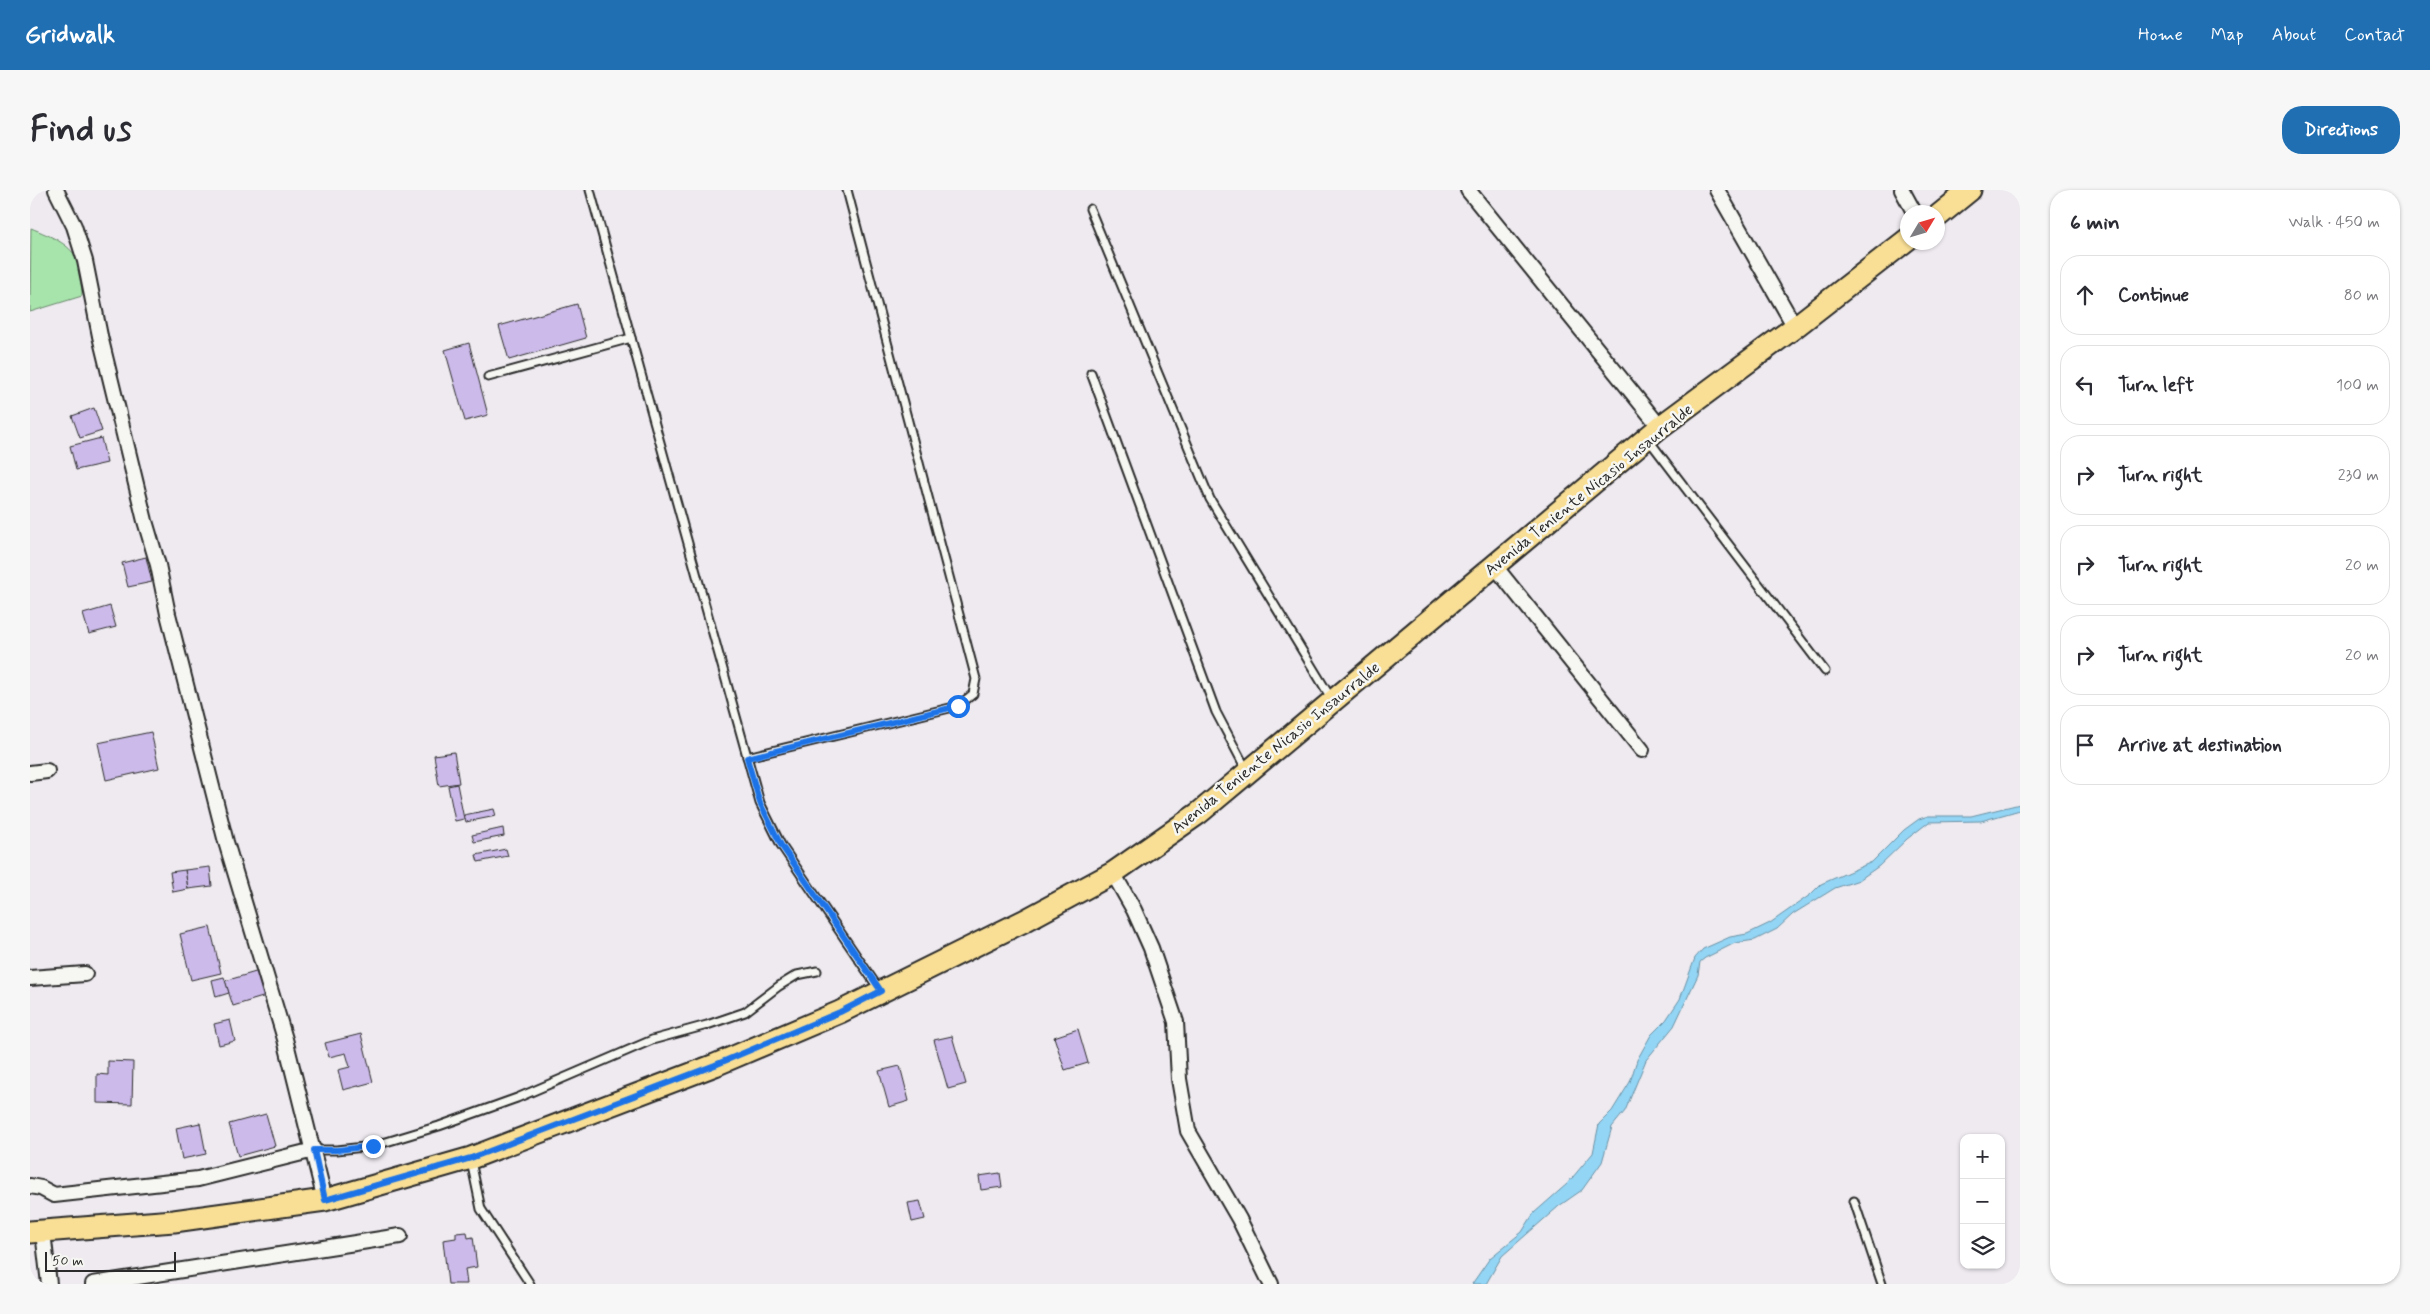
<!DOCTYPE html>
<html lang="en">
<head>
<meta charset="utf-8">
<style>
  :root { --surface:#fff; --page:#f7f7f7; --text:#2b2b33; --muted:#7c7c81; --line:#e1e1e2; --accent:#1f6fb2 }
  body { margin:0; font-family:Mynerve,sans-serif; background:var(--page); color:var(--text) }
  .controls { position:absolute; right:15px; bottom:15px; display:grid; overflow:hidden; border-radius:10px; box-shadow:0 1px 4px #0004 }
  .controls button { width:45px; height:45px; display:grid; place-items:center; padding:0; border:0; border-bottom:1px solid var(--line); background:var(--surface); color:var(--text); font:25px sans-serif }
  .compass { position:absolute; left:1870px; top:15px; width:45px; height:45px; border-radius:50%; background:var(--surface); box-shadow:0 1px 4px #0004; rotate:52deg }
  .scale { position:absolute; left:15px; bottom:12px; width:131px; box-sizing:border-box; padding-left:5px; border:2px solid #2b2b2b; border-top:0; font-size:14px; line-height:18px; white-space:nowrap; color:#2b2b2b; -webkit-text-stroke:4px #f6f6f2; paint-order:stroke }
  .stop { position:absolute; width:15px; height:15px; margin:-11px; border:4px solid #1a73e8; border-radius:50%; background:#fff }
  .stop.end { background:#1a73e8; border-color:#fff; box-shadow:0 1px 5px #0008 }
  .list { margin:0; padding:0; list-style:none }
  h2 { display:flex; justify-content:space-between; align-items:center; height:65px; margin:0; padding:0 20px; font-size:21px }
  h2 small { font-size:16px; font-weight:400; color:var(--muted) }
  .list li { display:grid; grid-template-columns:32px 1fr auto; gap:15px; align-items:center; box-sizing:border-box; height:80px; margin:0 10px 10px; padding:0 10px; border:1px solid var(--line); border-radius:20px }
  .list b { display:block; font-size:19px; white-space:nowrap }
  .list em { font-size:16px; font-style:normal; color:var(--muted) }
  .icon { flex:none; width:28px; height:28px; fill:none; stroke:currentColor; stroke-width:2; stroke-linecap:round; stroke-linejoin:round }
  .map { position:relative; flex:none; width:1990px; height:1094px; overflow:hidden; border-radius:20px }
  header { display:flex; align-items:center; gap:30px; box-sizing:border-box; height:70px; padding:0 25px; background:var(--accent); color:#fff }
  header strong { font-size:24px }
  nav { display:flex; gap:28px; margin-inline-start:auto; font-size:18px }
  .intro { display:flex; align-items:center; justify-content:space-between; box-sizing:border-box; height:120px; padding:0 30px }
  h1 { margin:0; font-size:35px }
  .button { padding:12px 22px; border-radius:20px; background:var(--accent); color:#fff; font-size:18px; font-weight:700 }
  main { display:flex; gap:30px; padding:0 30px }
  aside { flex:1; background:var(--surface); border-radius:20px; box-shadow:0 1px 4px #0004 }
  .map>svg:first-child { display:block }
  .green { fill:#a7e4ab; stroke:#69886b }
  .water { fill:#93d5f5; stroke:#6991a4 }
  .building { fill:#ccbaea; stroke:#2b2b2b }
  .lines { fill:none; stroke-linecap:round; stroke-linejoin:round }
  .service-casing { stroke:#2b2b2b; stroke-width:11 }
  .minor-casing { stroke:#2b2b2b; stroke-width:18 }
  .primary-casing { stroke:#2b2b2b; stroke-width:25 }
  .service { stroke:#f6f6f2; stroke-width:7 }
  .minor { stroke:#f6f6f2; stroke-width:14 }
  .primary { stroke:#f9df96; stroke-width:21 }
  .route { stroke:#1a73e8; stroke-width:6 }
  .labels { text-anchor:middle; stroke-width:5; stroke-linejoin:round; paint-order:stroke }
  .street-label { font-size:16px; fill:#2b2b2b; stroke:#f6f6f2 }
</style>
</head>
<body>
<header>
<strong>Gridwalk</strong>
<nav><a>Home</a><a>Map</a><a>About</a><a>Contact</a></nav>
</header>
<div class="intro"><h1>Find us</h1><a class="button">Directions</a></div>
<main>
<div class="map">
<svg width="1990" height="1094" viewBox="0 0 1990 1094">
  <rect width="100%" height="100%" fill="#eeeaf0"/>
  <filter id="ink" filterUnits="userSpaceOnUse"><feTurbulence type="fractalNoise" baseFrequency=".02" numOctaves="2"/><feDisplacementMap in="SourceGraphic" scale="10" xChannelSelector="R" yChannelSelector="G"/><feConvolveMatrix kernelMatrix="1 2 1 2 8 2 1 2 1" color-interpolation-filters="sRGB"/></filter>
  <g filter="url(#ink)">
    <!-- green -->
    <path class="green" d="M1,38c19,8 45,17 50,41 2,8 1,18 1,27l-52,16z"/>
    <!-- water -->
    <polygon class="water" points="1990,614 1990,620 1951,631 1899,632 1877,649 1849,676 1829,690 1805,698 1763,724 1747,739 1725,750 1705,753 1675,768 1670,772 1668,785 1644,836 1616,870 1595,921 1582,937 1572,972 1552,1000 1529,1016 1472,1066 1456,1094 1442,1094 1460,1068 1492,1042 1504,1023 1537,994 1563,963 1569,934 1582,921 1600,892 1607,870 1621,845 1636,830 1650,809 1665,768 1673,759 1700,747 1717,744 1740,733 1780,705 1791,694 1842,672 1874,640 1889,629 1898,626 1941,626"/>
    <!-- building -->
    <g class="building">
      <polygon points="547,114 556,148 479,170 469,136"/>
      <polygon points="439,153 458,225 435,231 415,160"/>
      <polygon points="64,218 72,241 50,248 42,226"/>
      <polygon points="71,248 77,273 46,280 40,256"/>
      <polygon points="116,367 122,392 98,397 92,373"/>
      <polygon points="80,416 86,437 59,444 53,424"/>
      <polygon points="121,542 129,578 76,590 68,553"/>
      <polygon points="424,562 429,593 409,596 404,565"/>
      <polygon points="427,594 434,629 425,631 418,596"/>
      <polygon points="464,619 466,626 436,632 434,625"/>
      <polygon points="473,638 474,646 444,652 442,645"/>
      <polygon points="476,659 478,666 448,672 446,665"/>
      <polygon points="180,677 182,696 158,699 155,680"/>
      <polygon points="155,680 158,699 143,702 140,682"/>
      <polygon points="180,737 191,783 161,790 150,744"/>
      <polygon points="229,781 236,806 203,816 195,791"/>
      <polygon points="194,787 199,803 186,807 182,790"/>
      <polygon points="200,830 205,851 189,855 184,834"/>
      <polygon points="1048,839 1058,873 1035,880 1024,847"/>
      <polygon points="331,844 343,892 313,900 308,880 320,877 316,863 299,867 295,853"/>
      <polygon points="922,846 936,894 918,899 904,850"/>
      <polygon points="78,871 103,872 102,914 67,913 67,884 78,885"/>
      <polygon points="870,876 879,911 859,917 849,881"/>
      <polygon points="236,924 245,956 208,966 199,934"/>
      <polygon points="170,933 176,964 152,969 146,938"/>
      <polygon points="970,983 972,997 951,1000 949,986"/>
      <polygon points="890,1011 895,1029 882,1032 878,1013"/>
      <polygon points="437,1042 438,1048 443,1047 447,1077 435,1079 437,1094 418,1094 413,1050 426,1048 426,1043"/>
    </g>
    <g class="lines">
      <!-- service casing -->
      <g class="service-casing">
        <g id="service">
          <polyline points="560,0 730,613 751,655 849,799"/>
          <polyline points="1060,19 1180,309 1301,508"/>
          <polyline points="1061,183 1186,522 1216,579"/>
          <polyline points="458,187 601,148"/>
          <polyline points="1618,249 1795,481"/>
          <polyline points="717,567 928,516 943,504 946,489 817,0"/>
          <polyline points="284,960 307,960 343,956 409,936 487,908 622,850 677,835 715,822 749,796 767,785 787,781"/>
          <polyline points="441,971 451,1019 500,1094"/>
          <polyline points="1824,1011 1852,1094"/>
        </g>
      </g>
      <!-- minor casing -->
      <g class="minor-casing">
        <g id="minor">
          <polyline points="26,0 44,36 55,71 70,146 115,331 128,375 138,424 196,652 255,849 295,1010"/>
          <polyline points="1438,0 1630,237"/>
          <polyline points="1687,0 1765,137"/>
          <polyline points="1872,0 1884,22"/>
          <polyline points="1464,375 1612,560"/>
          <polyline points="0,583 17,581"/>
          <polyline points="1083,683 1104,720 1121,758 1146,832 1149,889 1158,941 1209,1029 1241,1094"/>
          <polyline points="0,788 55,784"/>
          <polyline points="0,996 11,998 24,1005 168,989 284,960"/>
          <polyline points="13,1042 19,1094"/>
          <polyline points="63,1094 370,1046"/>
        </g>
      </g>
      <!-- primary casing -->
      <g class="primary-casing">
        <g id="primary">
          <polyline points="1908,26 1940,0"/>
          <polyline points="0,1042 144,1031 295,1010 441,968 685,875 810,822 996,730 1083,683 1169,623 1630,237 1765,137 1878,49"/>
        </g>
      </g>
      <!-- service -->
      <use href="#service" class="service"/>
      <!-- minor -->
      <use href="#minor" class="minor"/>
      <!-- primary -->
      <use href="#primary" class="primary"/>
    </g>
  </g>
  <g class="lines" filter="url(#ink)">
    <!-- route -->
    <polyline class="route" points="343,956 307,960 284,960 295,1010 441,968 685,875 810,822 851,801 751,655 730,613 717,568 928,516"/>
  </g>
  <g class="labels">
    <!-- street labels -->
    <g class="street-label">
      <text transform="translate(1558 299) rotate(-39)" y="6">Avenida Teniente Nicasio Insaurralde</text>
      <text transform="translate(1245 557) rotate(-39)" y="6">Avenida Teniente Nicasio Insaurralde</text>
    </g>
  </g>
</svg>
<div class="controls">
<button>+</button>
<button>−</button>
<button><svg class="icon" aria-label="layers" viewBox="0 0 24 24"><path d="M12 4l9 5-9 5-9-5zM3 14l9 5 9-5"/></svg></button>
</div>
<svg class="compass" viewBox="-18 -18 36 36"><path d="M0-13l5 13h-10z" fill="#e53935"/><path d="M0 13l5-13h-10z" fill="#7c7c81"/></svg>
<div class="scale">50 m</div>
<div class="stop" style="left:928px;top:516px"></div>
<div class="stop end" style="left:343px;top:956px"></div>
</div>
<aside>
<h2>6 min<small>Walk · 450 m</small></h2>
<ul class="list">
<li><svg class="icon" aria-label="ahead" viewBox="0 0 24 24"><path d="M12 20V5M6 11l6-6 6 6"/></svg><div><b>Continue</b></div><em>80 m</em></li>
<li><svg class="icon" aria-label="left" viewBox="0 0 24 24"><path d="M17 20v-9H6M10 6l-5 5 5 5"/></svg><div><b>Turn left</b></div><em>100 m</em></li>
<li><svg class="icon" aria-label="right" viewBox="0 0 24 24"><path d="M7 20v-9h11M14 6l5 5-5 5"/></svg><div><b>Turn right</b></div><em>230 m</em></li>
<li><svg class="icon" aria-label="right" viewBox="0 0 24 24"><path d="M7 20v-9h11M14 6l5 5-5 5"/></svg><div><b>Turn right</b></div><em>20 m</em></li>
<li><svg class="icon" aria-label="right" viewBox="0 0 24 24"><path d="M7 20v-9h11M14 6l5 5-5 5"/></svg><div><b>Turn right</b></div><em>20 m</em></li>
<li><svg class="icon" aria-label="arrive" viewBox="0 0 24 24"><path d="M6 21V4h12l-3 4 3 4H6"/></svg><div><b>Arrive at destination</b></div></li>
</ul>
</aside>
</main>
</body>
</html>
